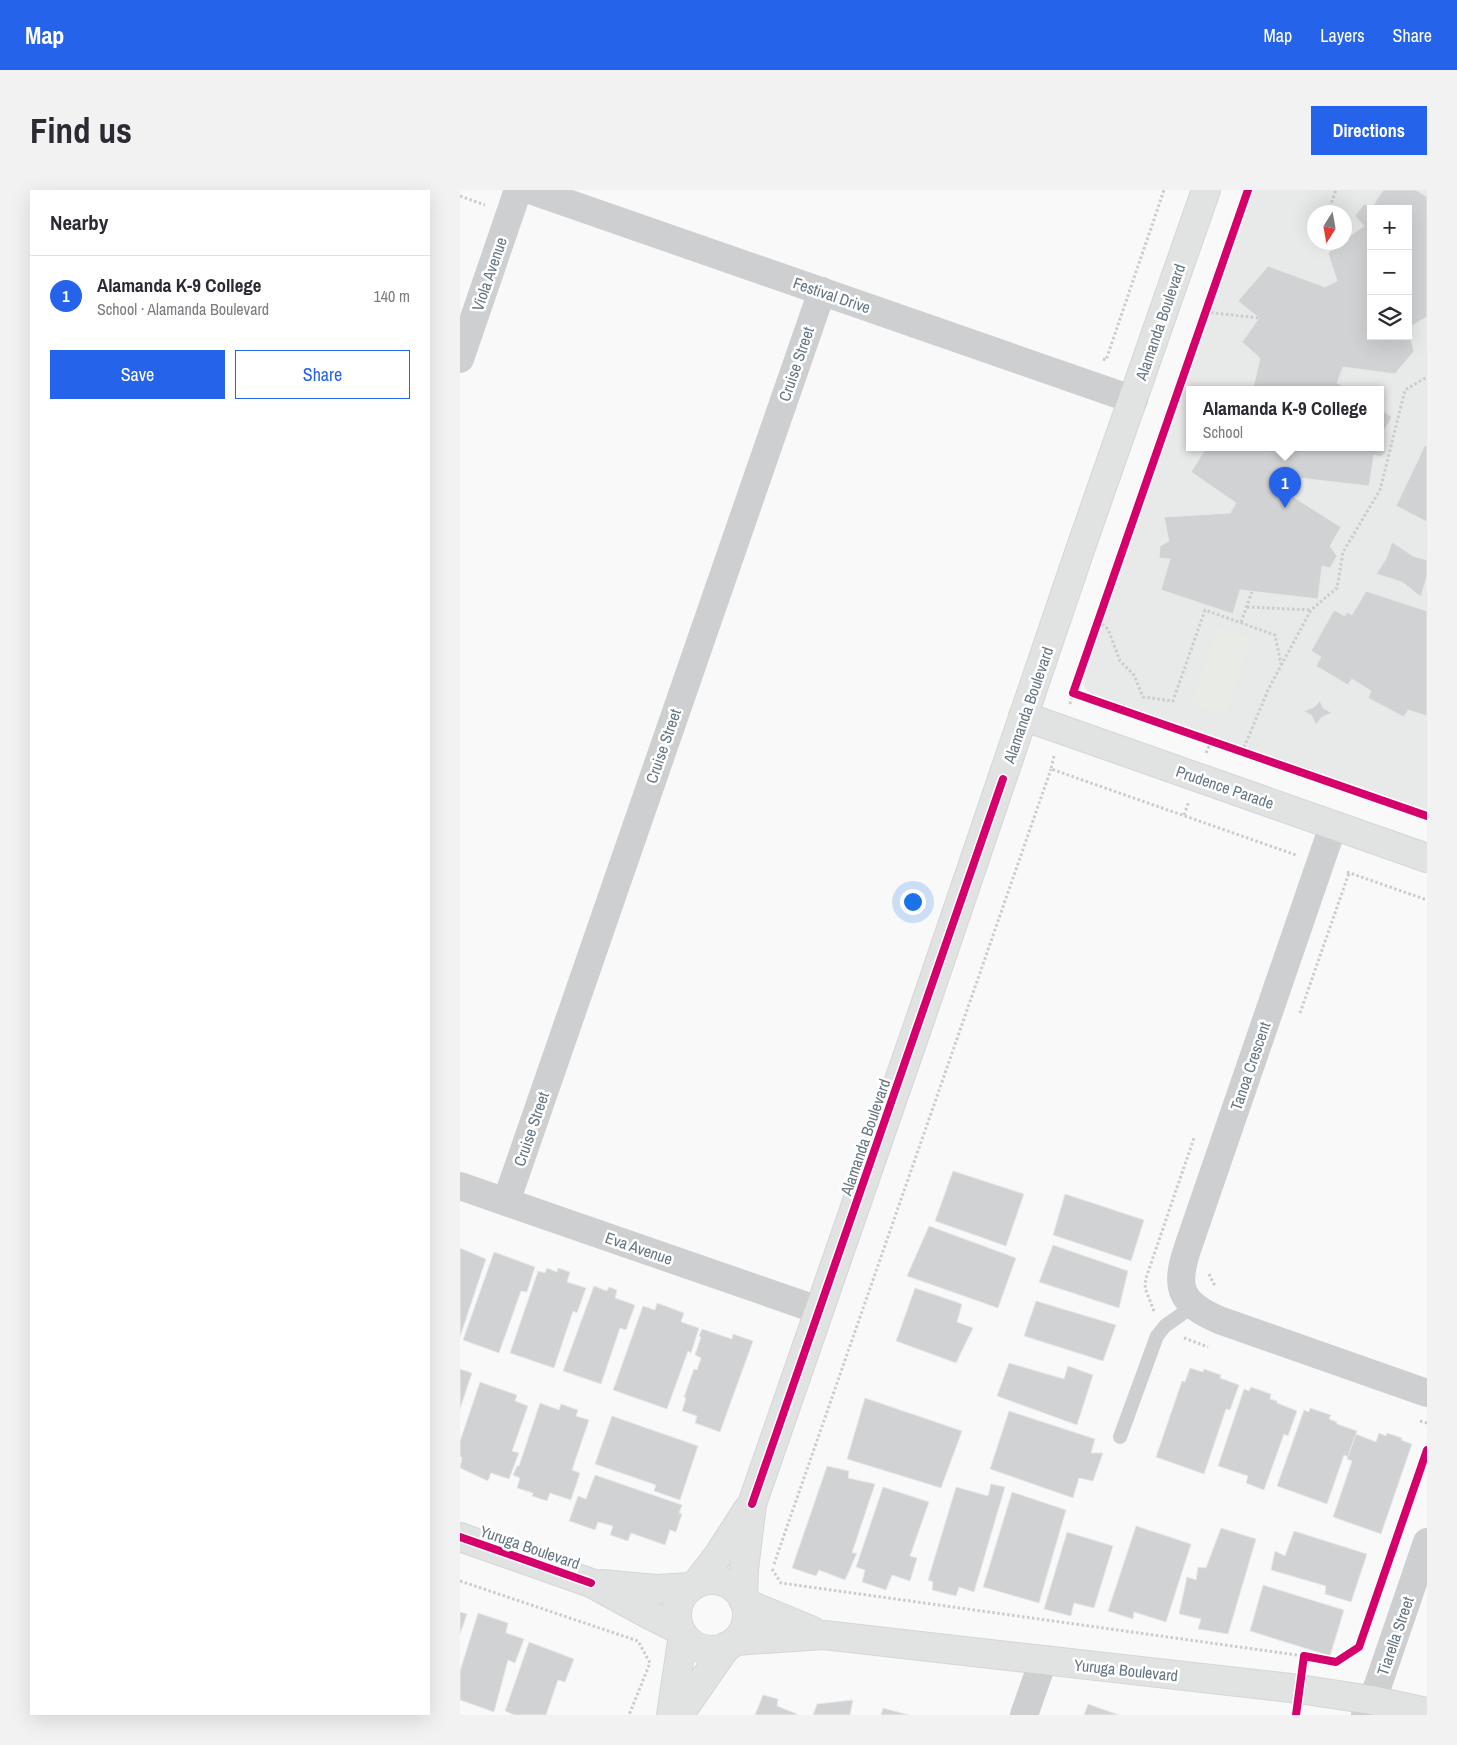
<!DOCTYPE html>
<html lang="en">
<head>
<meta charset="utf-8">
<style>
  :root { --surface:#fff; --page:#f2f2f3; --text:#2b2b33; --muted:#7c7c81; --line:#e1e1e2; --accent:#2563eb }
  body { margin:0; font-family:"Archivo Narrow",sans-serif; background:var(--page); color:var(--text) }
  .controls { position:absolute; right:15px; top:15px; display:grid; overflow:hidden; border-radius:0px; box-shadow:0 5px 20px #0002 }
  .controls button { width:45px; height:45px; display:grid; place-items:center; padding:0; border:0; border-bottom:1px solid var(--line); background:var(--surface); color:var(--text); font:25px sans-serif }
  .compass { position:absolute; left:847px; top:15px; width:45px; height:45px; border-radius:50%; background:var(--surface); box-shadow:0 5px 20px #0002; rotate:191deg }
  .you { position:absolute; left:452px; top:711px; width:18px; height:18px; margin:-12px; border:4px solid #fff; border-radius:50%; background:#1a73e8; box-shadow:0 0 0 8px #1a73e833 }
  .badge { display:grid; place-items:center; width:32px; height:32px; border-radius:50%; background:var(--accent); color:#fff; font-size:16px; font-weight:700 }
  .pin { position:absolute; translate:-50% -41px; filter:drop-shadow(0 1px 2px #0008) }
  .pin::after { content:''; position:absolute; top:26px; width:18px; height:15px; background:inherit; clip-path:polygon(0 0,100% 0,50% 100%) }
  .popup { position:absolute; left:726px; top:196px; width:198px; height:65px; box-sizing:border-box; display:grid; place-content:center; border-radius:0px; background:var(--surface); filter:drop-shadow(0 1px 4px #0005); font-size:16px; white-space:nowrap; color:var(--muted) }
  .popup b { font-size:19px; color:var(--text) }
  .popup::after { content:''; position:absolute; left:50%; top:100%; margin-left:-10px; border:10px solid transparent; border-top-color:var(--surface) }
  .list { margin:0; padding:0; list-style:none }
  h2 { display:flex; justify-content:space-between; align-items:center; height:65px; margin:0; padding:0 20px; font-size:21px }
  h2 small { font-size:16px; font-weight:400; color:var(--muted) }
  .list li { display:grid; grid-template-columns:32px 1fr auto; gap:15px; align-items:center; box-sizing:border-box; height:80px; padding:0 20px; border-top:1px solid var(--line) }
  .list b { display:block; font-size:19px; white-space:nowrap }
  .list p { margin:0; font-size:16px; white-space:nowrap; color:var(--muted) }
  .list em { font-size:16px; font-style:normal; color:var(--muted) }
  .actions { display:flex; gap:10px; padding:15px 20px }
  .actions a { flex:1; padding:11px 0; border:1px solid var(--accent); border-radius:0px; text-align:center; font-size:18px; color:var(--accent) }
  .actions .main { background:var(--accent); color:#fff }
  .icon { flex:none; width:28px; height:28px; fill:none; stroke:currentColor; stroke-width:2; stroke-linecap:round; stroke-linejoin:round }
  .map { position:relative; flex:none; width:967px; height:1525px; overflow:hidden; border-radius:0px }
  header { display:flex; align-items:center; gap:30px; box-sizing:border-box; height:70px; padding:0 25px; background:var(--accent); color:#fff }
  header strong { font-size:24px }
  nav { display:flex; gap:28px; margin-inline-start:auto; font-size:18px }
  .intro { display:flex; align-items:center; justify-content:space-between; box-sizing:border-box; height:120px; padding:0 30px }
  h1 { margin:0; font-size:35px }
  .button { padding:12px 22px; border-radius:0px; background:var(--accent); color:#fff; font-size:18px; font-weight:700 }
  main { display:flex; gap:30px; padding:0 30px }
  aside { flex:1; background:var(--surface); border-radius:0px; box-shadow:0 5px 20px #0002 }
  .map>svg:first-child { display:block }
  .built { fill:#e8e9e9; fill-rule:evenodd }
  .green { fill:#e8ebe6 }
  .building { fill:#d0d2d3; stroke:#e8e8e8; fill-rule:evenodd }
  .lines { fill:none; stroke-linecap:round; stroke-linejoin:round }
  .secondary-casing { stroke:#d5d6d7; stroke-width:30 }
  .path { stroke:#cbcccd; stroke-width:3; stroke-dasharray:2.5 2.5; stroke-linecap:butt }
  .lane { stroke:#cecfd0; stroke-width:14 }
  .street { stroke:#cecfd0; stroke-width:28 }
  .secondary { stroke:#e1e2e2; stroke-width:28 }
  .cycleway-casing { stroke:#fff; stroke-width:11 }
  .cycleway { stroke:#d6006c; stroke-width:8 }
  .labels { text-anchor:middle; stroke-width:5; stroke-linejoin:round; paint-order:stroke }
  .street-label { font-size:16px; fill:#657683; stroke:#fff }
</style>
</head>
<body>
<header>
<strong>Map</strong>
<nav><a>Map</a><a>Layers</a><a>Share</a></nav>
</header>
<div class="intro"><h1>Find us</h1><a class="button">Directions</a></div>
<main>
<aside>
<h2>Nearby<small></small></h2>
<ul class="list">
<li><span class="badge">1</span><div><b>Alamanda K-9 College</b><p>School · Alamanda Boulevard</p></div><em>140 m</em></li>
</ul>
<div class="actions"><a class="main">Save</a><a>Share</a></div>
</aside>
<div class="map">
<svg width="967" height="1525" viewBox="0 0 967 1525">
  <rect width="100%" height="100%" fill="#f9f9f9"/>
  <!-- built -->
  <path class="built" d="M794,0h173v620l-334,-115 -9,-7 -1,-8zM911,19h37v127h-37zM854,22h30v30h-30zM730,199h190v58h-190z"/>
  <!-- green -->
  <polygon class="green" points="758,436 791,448 765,526 731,515"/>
  <!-- building -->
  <g class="building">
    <path d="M923,0h33l11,7v120l-19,11 6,23 -19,23 -52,-7 -6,16 11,6h-95l7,-31 -18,-16 17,-24 -21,-17 30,-35 57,21 12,-6 -9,-28 13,-11h3v-2l20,-14 -9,-10 9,-12 8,3zM911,19h37v127h-37z"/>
    <polygon points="920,219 932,227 920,247"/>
    <polygon points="920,253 926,262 921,267 914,265 909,296 830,287 824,301 881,337 870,356 877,366 870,378 862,376 858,409 780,400 773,424 701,400 710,369 699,368 700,356 709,351 704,327 770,323 776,313 731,282 746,258 745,257 920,257"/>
    <polygon points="965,255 967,256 967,332 936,316"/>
    <polygon points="932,352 953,366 967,370 967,386 961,407 942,392 916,384 926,369"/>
    <polygon points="906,401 967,421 967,526 948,520 944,527 908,508 911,501 892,489 888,495 856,476 861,467 851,461 874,420 885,426 887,422 892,425"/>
    <polygon points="860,511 863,518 872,523 862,527 856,535 852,526 844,521 854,517"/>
    <polygon points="493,981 564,1004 546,1056 475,1031"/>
    <polygon points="605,1004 684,1030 671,1071 593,1045"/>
    <polygon points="469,1036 556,1068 538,1118 447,1086"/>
    <polygon points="593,1055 668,1081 659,1118 579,1092"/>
    <polygon points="0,1058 26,1069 0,1147"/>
    <polygon points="34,1062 75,1077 67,1102 61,1101 39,1163 3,1150"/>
    <polygon points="87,1078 97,1082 98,1078 110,1082 107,1092 126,1098 117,1123 113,1121 94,1178 50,1163 78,1081 85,1083"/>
    <polygon points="134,1096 147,1101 149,1097 157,1100 155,1108 175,1115 166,1140 160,1138 141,1194 103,1181"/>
    <polygon points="455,1098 502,1114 497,1132 513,1138 496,1173 436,1151"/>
    <polygon points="576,1111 656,1135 643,1171 564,1146"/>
    <polygon points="197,1113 224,1123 221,1132 239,1138 231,1163 228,1161 207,1219 153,1200 183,1116 195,1120"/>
    <polygon points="242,1139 272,1149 273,1144 293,1151 260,1242 235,1233 237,1226 222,1221 226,1208 224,1207 234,1179 237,1180 241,1168 235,1165 241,1147 239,1146"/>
    <polygon points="549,1173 604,1189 608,1176 633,1185 617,1235 537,1206"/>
    <polygon points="730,1178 743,1182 744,1179 761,1185 760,1188 779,1195 770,1220 766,1219 744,1284 696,1267 722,1191 725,1192"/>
    <polygon points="0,1179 12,1183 0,1219"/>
    <polygon points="20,1192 57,1205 55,1211 68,1216 52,1261 59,1263 49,1289 31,1283 28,1291 0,1278 2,1267 0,1267 0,1251"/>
    <polygon points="791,1197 811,1204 810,1209 817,1211 817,1213 837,1221 828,1246 824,1244 804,1300 786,1293 788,1286 758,1276 784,1199 789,1201"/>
    <polygon points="405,1208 502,1241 481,1298 387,1269"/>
    <polygon points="80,1213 99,1220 101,1214 118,1220 116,1226 129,1230 112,1280 120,1283 111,1310 90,1303 87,1311 72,1306 73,1303 57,1298 60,1288 53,1285 57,1276 59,1276"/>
    <polygon points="850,1218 871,1225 869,1229 877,1232 877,1234 897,1241 888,1267 884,1265 867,1314 817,1296 844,1220 849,1222"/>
    <polygon points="549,1221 635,1249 631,1263 643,1263 633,1291 619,1288 613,1308 530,1279"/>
    <polygon points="152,1226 238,1256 220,1310 194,1301 196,1295 135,1274"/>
    <polygon points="919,1243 926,1246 927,1243 942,1248 941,1250 952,1254 921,1344 873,1327 892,1271 887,1269 896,1244 916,1252"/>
    <polygon points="367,1276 389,1281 388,1288 415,1294 392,1363 397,1363 385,1390 359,1380 356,1386 332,1378"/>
    <polygon points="135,1285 222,1315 219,1323 222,1324 216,1342 210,1340 205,1355 171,1343 168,1351 150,1345 153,1336 138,1332 135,1340 109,1331 118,1306 126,1309"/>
    <polygon points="531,1294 545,1297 514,1402 499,1397 496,1406 472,1400 473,1392 468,1390 496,1297 528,1306"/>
    <polygon points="423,1297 469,1312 450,1366 457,1368 450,1391 432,1385 426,1400 402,1392 405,1380 396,1377"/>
    <polygon points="552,1302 606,1320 579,1413 523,1397"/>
    <polygon points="676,1336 731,1354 706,1432 674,1422 673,1429 648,1421"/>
    <polygon points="761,1338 796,1349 768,1444 738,1439 741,1429 719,1424 727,1387 736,1390 738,1377 746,1378"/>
    <polygon points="834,1341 907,1364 891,1412 865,1404 866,1396 811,1380 815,1361 825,1366"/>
    <polygon points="607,1342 653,1356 634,1418 614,1413 611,1426 584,1419"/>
    <polygon points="803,1395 884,1420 870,1466 790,1441"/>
    <polygon points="0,1422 7,1424 0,1444"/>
    <polygon points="18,1423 48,1433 46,1443 64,1449 55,1473 48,1470 34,1522 0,1510 0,1481"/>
    <polygon points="69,1452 114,1469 105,1492 98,1490 86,1525 54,1525 45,1521"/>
    <polygon points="303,1505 318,1509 317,1516 337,1524 336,1525 295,1525"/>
    <polygon points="393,1510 390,1525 353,1525 357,1514"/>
    <polygon points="628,1514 659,1525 624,1525"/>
    <polygon points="423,1518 449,1525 421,1525"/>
  </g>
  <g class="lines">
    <!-- secondary casing -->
    <g class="secondary-casing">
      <g id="secondary">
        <polyline points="563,526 967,668"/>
        <polyline points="0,1347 131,1393 188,1424 220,1440"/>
        <circle cx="252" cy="1425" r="35"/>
        <polyline points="142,1394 196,1399 230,1397"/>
        <polyline points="236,1394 257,1367 288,1319"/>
        <polyline points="283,1410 284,1379 292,1314 461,827 621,357 746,0"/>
        <polyline points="285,1413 353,1441"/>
        <polyline points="275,1451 364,1445 839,1499 911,1510 967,1522"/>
        <polyline points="211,1525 223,1445"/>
        <polyline points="219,1525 267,1456"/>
      </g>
    </g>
    <!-- path -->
    <g class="path">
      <polyline points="0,6 25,15"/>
      <polyline points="868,22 876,0"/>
      <polyline points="746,122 799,128"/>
      <polyline points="643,169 646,170 704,0"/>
      <polyline points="787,417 851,420"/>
      <polyline points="638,431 648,439 660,471 674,485 683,507 713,511 745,420 815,445 821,474"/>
      <polyline points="781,432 792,402"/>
      <polyline points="610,514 613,503"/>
      <polyline points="782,562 809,498 851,420 877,398 883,362 920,300 945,200 967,187"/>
      <polyline points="746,563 751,552"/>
      <polyline points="594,566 591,579 836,665"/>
      <polyline points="724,625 729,611"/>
      <polyline points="887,682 967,710"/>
      <polyline points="840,823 889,683"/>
      <polyline points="749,1084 755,1096"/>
      <polyline points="694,1121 685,1098 686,1088 734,948"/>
      <polyline points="724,1148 748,1157"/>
      <polyline points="960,1231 967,1233"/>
      <polyline points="314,1374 591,579"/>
      <polyline points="312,1379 321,1393 844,1466"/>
      <polyline points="0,1391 178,1451 190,1473 169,1525"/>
    </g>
    <!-- lane -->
    <polyline class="lane" points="660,1247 697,1146 705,1136 733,1116"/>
    <!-- street -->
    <g class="street">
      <polyline points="70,0 674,210"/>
      <polyline points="0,169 58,0"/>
      <path d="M873,636l-145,421c-14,41 -8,56 31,73l208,73"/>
      <polyline points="0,996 358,1120"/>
      <polyline points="46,1012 362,101"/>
      <polyline points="564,1525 583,1471"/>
      <polyline points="905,1525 918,1495 967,1352"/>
    </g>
    <!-- secondary -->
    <use href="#secondary" class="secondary"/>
    <!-- cycleway casing -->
    <g class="cycleway-casing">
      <g id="cycleway">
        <polyline points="788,0 613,503 967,626"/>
        <polyline points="292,1314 543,589"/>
        <polyline points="0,1347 131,1393"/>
        <polyline points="836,1525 844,1466 876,1472 899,1457 967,1260"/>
      </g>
    </g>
    <!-- cycleway -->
    <use href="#cycleway" class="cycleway"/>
  </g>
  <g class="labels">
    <!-- street labels -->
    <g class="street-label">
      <text transform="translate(29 84) rotate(-71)" y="6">Viola Avenue</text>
      <text transform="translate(372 105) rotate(19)" y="6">Festival Drive</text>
      <text transform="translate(700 132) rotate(-71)" y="6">Alamanda Boulevard</text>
      <text transform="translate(336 174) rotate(-71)" y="6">Cruise Street</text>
      <text transform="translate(568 515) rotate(-71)" y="6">Alamanda Boulevard</text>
      <text transform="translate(203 556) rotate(-71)" y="6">Cruise Street</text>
      <text transform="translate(765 597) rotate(19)" y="6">Prudence Parade</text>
      <text transform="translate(790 876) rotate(-71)" y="6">Tanoa Crescent</text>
      <text transform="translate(71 939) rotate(-71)" y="6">Cruise Street</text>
      <text transform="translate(405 947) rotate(-71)" y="6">Alamanda Boulevard</text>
      <text transform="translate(179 1058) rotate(19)" y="6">Eva Avenue</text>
      <text transform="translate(70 1357) rotate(19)" y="6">Yuruga Boulevard</text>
      <text transform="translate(935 1446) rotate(-71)" y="6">Tiarella Street</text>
      <text transform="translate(666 1480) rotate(6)" y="6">Yuruga Boulevard</text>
    </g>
  </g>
</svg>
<div class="controls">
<button>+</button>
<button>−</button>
<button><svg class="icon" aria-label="layers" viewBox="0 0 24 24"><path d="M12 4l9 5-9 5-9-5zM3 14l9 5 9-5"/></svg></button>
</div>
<svg class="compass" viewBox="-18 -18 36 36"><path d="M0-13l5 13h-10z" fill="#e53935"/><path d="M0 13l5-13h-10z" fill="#7c7c81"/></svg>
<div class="you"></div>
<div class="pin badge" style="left:825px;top:318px">1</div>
<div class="popup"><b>Alamanda K-9 College</b>School</div>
</div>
</main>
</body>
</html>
